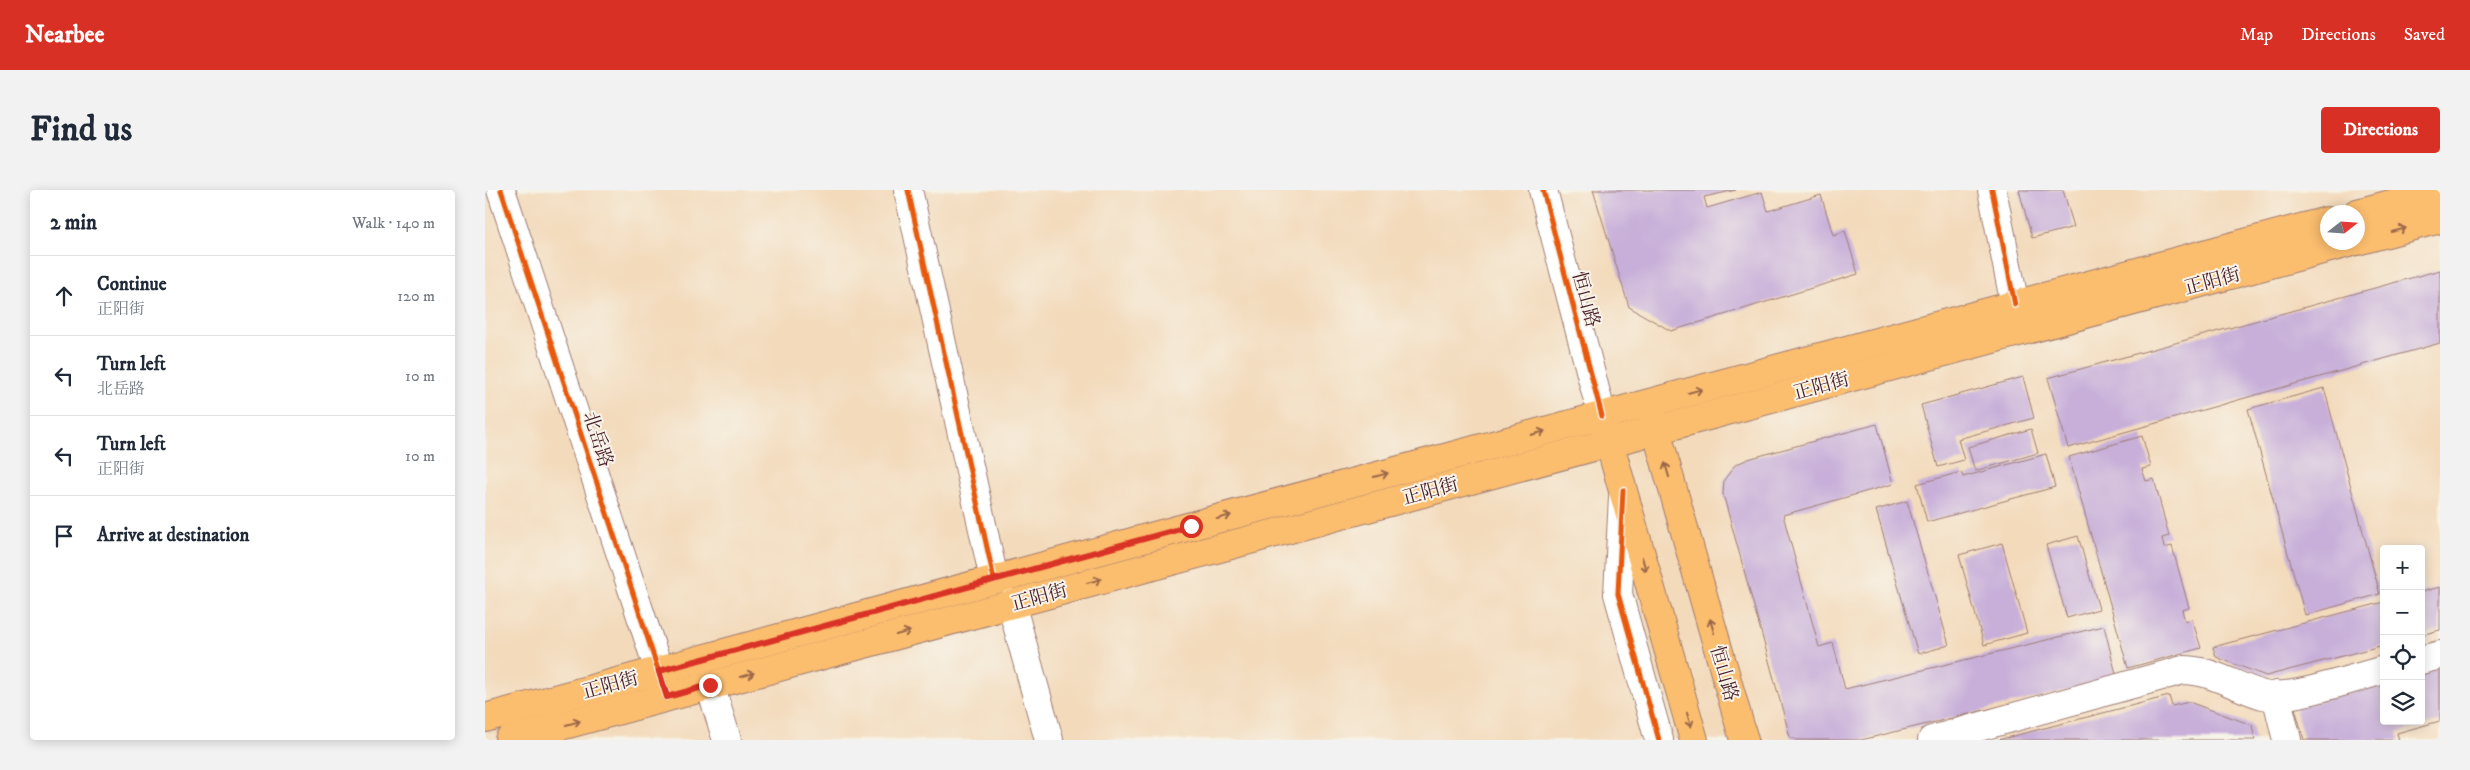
<!DOCTYPE html>
<html lang="en">
<head>
<meta charset="utf-8">
<style>
  :root { --surface:#fff; --page:#f2f2f3; --text:#1f2937; --muted:#747a83; --line:#e0e1e3; --accent:#d93025 }
  body { margin:0; font-family:"IM FELL DW Pica","Noto Serif SC",serif; background:var(--page); color:var(--text) }
  .controls { position:absolute; right:15px; bottom:15px; display:grid; overflow:hidden; border-radius:5px; box-shadow:0 2px 12px #0003 }
  .controls button { width:45px; height:45px; display:grid; place-items:center; padding:0; border:0; border-bottom:1px solid var(--line); background:var(--surface); color:var(--text); font:25px sans-serif }
  .compass { position:absolute; left:1835px; top:15px; width:45px; height:45px; border-radius:50%; background:var(--surface); box-shadow:0 2px 12px #0003; rotate:73deg }
  .stop { position:absolute; width:15px; height:15px; margin:-11px; border:4px solid #d93025; border-radius:50%; background:#fff }
  .stop.end { background:#d93025; border-color:#fff; box-shadow:0 1px 5px #0008 }
  .list { margin:0; padding:0; list-style:none }
  h2 { display:flex; justify-content:space-between; align-items:center; height:65px; margin:0; padding:0 20px; font-size:21px }
  h2 small { font-size:16px; font-weight:400; color:var(--muted) }
  .list li { display:grid; grid-template-columns:32px 1fr auto; gap:15px; align-items:center; box-sizing:border-box; height:80px; padding:0 20px; border-top:1px solid var(--line) }
  .list b { display:block; font-size:19px; white-space:nowrap }
  .list p { margin:0; font-size:16px; white-space:nowrap; color:var(--muted) }
  .list em { font-size:16px; font-style:normal; color:var(--muted) }
  .icon { flex:none; width:28px; height:28px; fill:none; stroke:currentColor; stroke-width:2; stroke-linecap:round; stroke-linejoin:round }
  .map { position:relative; flex:none; width:1955px; height:550px; overflow:hidden; border-radius:5px }
  header { display:flex; align-items:center; gap:30px; box-sizing:border-box; height:70px; padding:0 25px; background:var(--accent); color:#fff }
  header strong { font-size:24px }
  nav { display:flex; gap:28px; margin-inline-start:auto; font-size:18px }
  .intro { display:flex; align-items:center; justify-content:space-between; box-sizing:border-box; height:120px; padding:0 30px }
  h1 { margin:0; font-size:35px }
  .button { padding:12px 22px; border-radius:5px; background:var(--accent); color:#fff; font-size:18px; font-weight:700 }
  main { display:flex; gap:30px; padding:0 30px }
  aside { flex:1; background:var(--surface); border-radius:5px; box-shadow:0 2px 12px #0003 }
  .map>svg:first-child { display:block }
  .building { fill:#c7afd9 }
  .lines { fill:none; stroke-linecap:round; stroke-linejoin:round }
  .minor-casing { stroke:#9e7c73; stroke-width:30 }
  .major-casing { stroke:#9e7c73; stroke-width:30 }
  .minor { stroke:#fff; stroke-width:28 }
  .major { stroke:#fbbd6e; stroke-width:28 }
  .cycleway-casing { stroke:#f7f3e8; stroke-width:8 }
  .cycleway { stroke:#e8590c; stroke-width:5 }
  .oneway { stroke:#9a6649 }
  .route { stroke:#d93025; stroke-width:6 }
  .labels { text-anchor:middle; stroke-width:4; stroke-linejoin:round; paint-order:stroke }
  .street-label { font-size:19px; fill:#4a1f2b; stroke:#f7f3e8 }
</style>
</head>
<body>
<header>
<strong>Nearbee</strong>
<nav><a>Map</a><a>Directions</a><a>Saved</a></nav>
</header>
<div class="intro"><h1>Find us</h1><a class="button">Directions</a></div>
<main>
<aside>
<h2>2 min<small>Walk · 140 m</small></h2>
<ul class="list">
<li><svg class="icon" aria-label="ahead" viewBox="0 0 24 24"><path d="M12 20V5M6 11l6-6 6 6"/></svg><div><b>Continue</b><p>正阳街</p></div><em>120 m</em></li>
<li><svg class="icon" aria-label="left" viewBox="0 0 24 24"><path d="M17 20v-9H6M10 6l-5 5 5 5"/></svg><div><b>Turn left</b><p>北岳路</p></div><em>10 m</em></li>
<li><svg class="icon" aria-label="left" viewBox="0 0 24 24"><path d="M17 20v-9H6M10 6l-5 5 5 5"/></svg><div><b>Turn left</b><p>正阳街</p></div><em>10 m</em></li>
<li><svg class="icon" aria-label="arrive" viewBox="0 0 24 24"><path d="M6 21V4h12l-3 4 3 4H6"/></svg><div><b>Arrive at destination</b></div></li>
</ul>
</aside>
<div class="map">
<svg width="1955" height="550" viewBox="0 0 1955 550">
  <rect width="100%" height="100%" fill="#f7f3e8"/>
  <filter id="ink" filterUnits="userSpaceOnUse"><feTurbulence type="fractalNoise" baseFrequency=".02" numOctaves="2"/><feDisplacementMap in="SourceGraphic" scale="10" xChannelSelector="R" yChannelSelector="G"/><feConvolveMatrix kernelMatrix="1 2 1 2 8 2 1 2 1" color-interpolation-filters="sRGB"/></filter>
  <filter id="wash" filterUnits="userSpaceOnUse"><feTurbulence type="fractalNoise" baseFrequency=".0096" numOctaves="4" result="noise"/><feDisplacementMap in="SourceGraphic" scale="20" xChannelSelector="R" yChannelSelector="G"/><feGaussianBlur stdDeviation="1.12" result="paint"/><feColorMatrix in="noise" values="0 0 0 0 0 0 0 0 0 0 0 0 0 0 0 0 0 1.4 0 .05"/><feComposite in="paint" operator="in"/></filter>
  <g filter="url(#wash)">
    <rect width="100%" height="100%" fill="#f3dabb"/>
    <g id="blocks">
      <!-- building -->
      <g class="building">
        <polygon points="1108,0 1251,0 1219,7 1222,18 1277,2 1283,21 1336,5 1348,45 1360,41 1373,84 1186,141 1144,117"/>
        <polygon points="1534,0 1578,0 1589,37 1547,48"/>
        <polygon points="1955,80 1955,153 1583,258 1563,188"/>
        <polygon points="1538,187 1549,228 1473,249 1479,270 1453,277 1436,215"/>
        <polygon points="1839,198 1895,404 1820,425 1763,219"/>
        <polygon points="1392,234 1408,294 1298,325 1334,457 1348,453 1360,499 1619,436 1632,488 1376,550 1311,550 1305,547 1238,304 1239,290 1250,275 1263,269"/>
        <polygon points="1546,239 1553,263 1490,281 1483,257"/>
        <polygon points="1657,246 1666,277 1657,279 1661,291 1669,289 1684,346 1677,348 1679,358 1687,356 1704,418 1697,420 1700,431 1707,429 1716,458 1643,478 1584,267"/>
        <polygon points="1561,264 1570,297 1442,332 1432,294 1476,282 1478,287"/>
        <polygon points="1422,311 1464,455 1433,464 1391,320"/>
        <polygon points="1593,346 1614,419 1582,428 1561,355"/>
        <polygon points="1517,353 1542,443 1499,455 1474,365"/>
        <polygon points="1955,397 1955,440 1936,445 1936,402"/>
        <polygon points="1899,412 1899,455 1781,486 1731,467 1728,457"/>
        <polygon points="1955,478 1955,531 1912,543 1914,550 1819,550 1810,518 1899,493 1899,531 1936,531 1936,483"/>
        <polygon points="1684,506 1687,516 1704,512 1767,535 1770,550 1513,550"/>
      </g>
    </g>
  </g>
  <g filter="url(#ink)">
    <use href="#blocks" fill-opacity="0" stroke="#9e7c73" stroke-width="1"/>
    <g class="lines">
      <!-- minor casing -->
      <g class="minor-casing">
        <g id="minor">
          <polyline points="16,0 181,502"/>
          <polyline points="423,0 509,389"/>
          <polyline points="1058,0 1117,226"/>
          <polyline points="1507,0 1530,115"/>
          <polyline points="1138,307 1133,404 1174,550"/>
          <polyline points="526,413 564,550"/>
          <polyline points="1936,470 1955,465"/>
          <polyline points="225,495 242,550"/>
          <polyline points="1791,505 1802,550"/>
          <path d="M1447,550l251,-70c29,0 52,17 80,25 26,6 93,-18 121,-25"/>
        </g>
      </g>
      <!-- major casing -->
      <g class="major-casing">
        <g id="major">
          <polyline points="1872,23 1955,1"/>
          <polyline points="1872,51 1955,29"/>
          <polyline points="1166,222 1259,550"/>
          <polyline points="1119,234 1209,550"/>
          <polyline points="0,528 706,336 1842,31"/>
          <polyline points="24,550 1867,52"/>
        </g>
      </g>
      <!-- minor -->
      <use href="#minor" class="minor"/>
      <!-- major -->
      <use href="#major" class="major"/>
      <!-- cycleway casing -->
      <g class="cycleway-casing">
        <g id="cycleway">
          <polyline points="16,0 182,507"/>
          <polyline points="423,0 509,389"/>
          <polyline points="1058,0 1117,226"/>
          <polyline points="1507,0 1530,115"/>
          <polyline points="1138,300 1133,404 1174,550"/>
        </g>
      </g>
      <!-- cycleway -->
      <use href="#cycleway" class="cycleway"/>
    </g>
    <!-- one-way arrows -->
    <defs><path id="oneway-shaft" d="M-6 0H5M1.5-3L5.5 0L1.5 3" fill="none" stroke-width="1.6" stroke-linecap="round" stroke-linejoin="round" transform="scale(1.25)"/></defs>
    <g class="oneway">
      <use href="#oneway-shaft" transform="translate(1914 40) rotate(-15)"/>
      <use href="#oneway-shaft" transform="translate(1210 201) rotate(-15)"/>
      <use href="#oneway-shaft" transform="translate(1053 243) rotate(-15)"/>
      <use href="#oneway-shaft" transform="translate(1182 280) rotate(-106)"/>
      <use href="#oneway-shaft" transform="translate(896 285) rotate(-15)"/>
      <use href="#oneway-shaft" transform="translate(739 327) rotate(-15)"/>
      <use href="#oneway-shaft" transform="translate(1159 374) rotate(74)"/>
      <use href="#oneway-shaft" transform="translate(609 391) rotate(-15)"/>
      <use href="#oneway-shaft" transform="translate(1227 436) rotate(-106)"/>
      <use href="#oneway-shaft" transform="translate(418 443) rotate(-15)"/>
      <use href="#oneway-shaft" transform="translate(262 485) rotate(-15)"/>
      <use href="#oneway-shaft" transform="translate(1204 530) rotate(74)"/>
      <use href="#oneway-shaft" transform="translate(88 533) rotate(-15)"/>
    </g>
  </g>
  <g class="lines" filter="url(#ink)">
    <!-- route -->
    <polyline class="route" points="225,495 182,507 174,481 706,336"/>
  </g>
  <g class="labels">
    <!-- street labels -->
    <g class="street-label">
      <text transform="translate(1727 90) rotate(-15)" y="7">正阳街</text>
      <text transform="translate(1102 109) rotate(75)" y="7">恒山路</text>
      <text transform="translate(1336 195) rotate(-15)" y="7">正阳街</text>
      <text transform="translate(114 249) rotate(72)" y="7">北岳路</text>
      <text transform="translate(945 300) rotate(-15)" y="7">正阳街</text>
      <text transform="translate(554 406) rotate(-15)" y="7">正阳街</text>
      <text transform="translate(1240 483) rotate(74)" y="7">恒山路</text>
      <text transform="translate(125 494) rotate(-15)" y="7">正阳街</text>
    </g>
  </g>
</svg>
<div class="controls">
<button>+</button>
<button>−</button>
<button><svg class="icon" aria-label="locate" viewBox="0 0 24 24"><circle cx="12" cy="12" r="6"/><path d="M12 2v4M12 18v4M2 12h4M18 12h4"/></svg></button>
<button><svg class="icon" aria-label="layers" viewBox="0 0 24 24"><path d="M12 4l9 5-9 5-9-5zM3 14l9 5 9-5"/></svg></button>
</div>
<svg class="compass" viewBox="-18 -18 36 36"><path d="M0-13l5 13h-10z" fill="#e53935"/><path d="M0 13l5-13h-10z" fill="#747a83"/></svg>
<div class="stop" style="left:706px;top:336px"></div>
<div class="stop end" style="left:225px;top:495px"></div>
</div>
</main>
</body>
</html>
